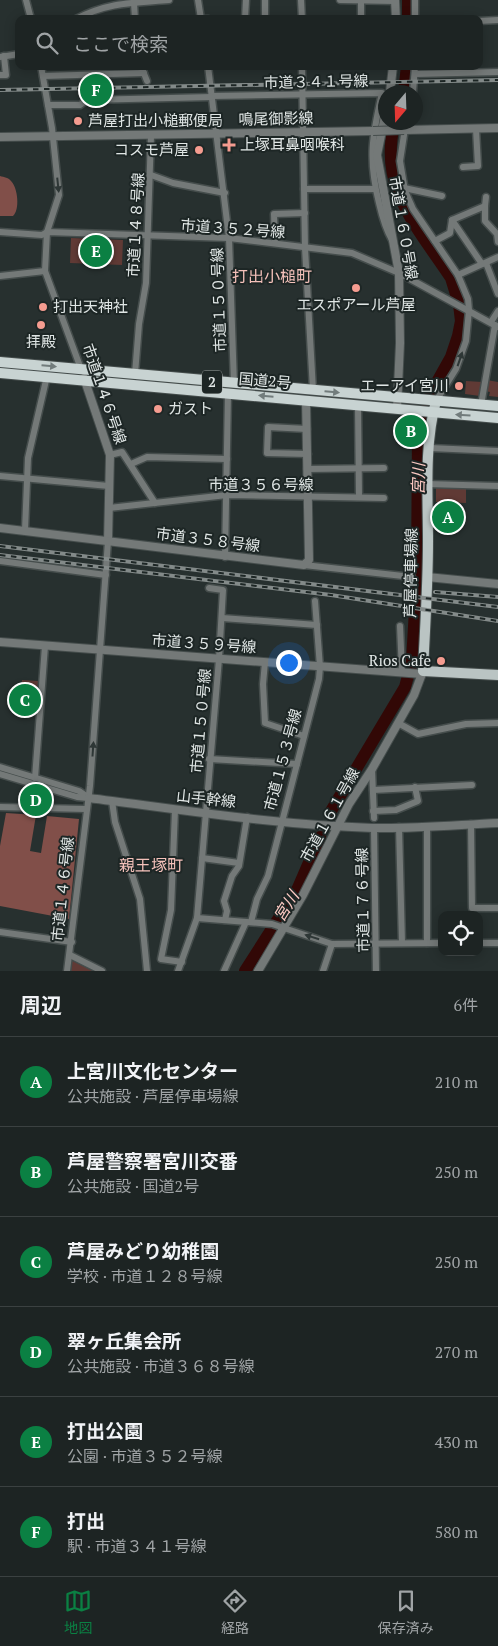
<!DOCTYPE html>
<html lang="ja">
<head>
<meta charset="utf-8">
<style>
  :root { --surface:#1d2423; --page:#2a3030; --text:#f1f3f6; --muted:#a0a4a6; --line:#3b4141; --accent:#0b8043 }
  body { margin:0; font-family:"PT Serif","Noto Sans JP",serif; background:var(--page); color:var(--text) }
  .controls { position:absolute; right:15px; bottom:15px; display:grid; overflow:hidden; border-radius:10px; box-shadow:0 2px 12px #0003 }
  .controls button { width:45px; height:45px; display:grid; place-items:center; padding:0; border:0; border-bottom:1px solid var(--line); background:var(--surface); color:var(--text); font:25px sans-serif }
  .compass { position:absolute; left:378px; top:85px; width:45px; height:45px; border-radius:50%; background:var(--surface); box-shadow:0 2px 12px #0003; rotate:199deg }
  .you { position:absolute; left:288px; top:662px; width:18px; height:18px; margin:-12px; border:4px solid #fff; border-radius:50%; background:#1a73e8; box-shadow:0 0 0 8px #1a73e833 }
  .badge { display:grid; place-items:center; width:32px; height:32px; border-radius:50%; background:var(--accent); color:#fff; font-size:16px; font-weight:700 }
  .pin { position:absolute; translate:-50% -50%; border:2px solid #fff; box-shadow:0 1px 5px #0006 }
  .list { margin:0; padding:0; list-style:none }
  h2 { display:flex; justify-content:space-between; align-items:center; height:65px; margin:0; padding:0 20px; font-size:21px }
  h2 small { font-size:16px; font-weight:400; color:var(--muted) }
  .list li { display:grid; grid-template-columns:32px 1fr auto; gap:15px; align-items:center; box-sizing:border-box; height:90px; padding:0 20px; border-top:1px solid var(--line) }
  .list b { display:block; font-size:19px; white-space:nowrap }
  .list p { margin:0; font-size:16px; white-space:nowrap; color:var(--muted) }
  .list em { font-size:16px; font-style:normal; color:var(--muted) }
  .icon { flex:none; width:28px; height:28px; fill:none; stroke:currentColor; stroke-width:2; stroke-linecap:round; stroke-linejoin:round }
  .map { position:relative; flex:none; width:498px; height:971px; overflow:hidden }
  .search { position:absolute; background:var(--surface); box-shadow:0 2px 12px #0003; left:15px; right:15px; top:15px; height:55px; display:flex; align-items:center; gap:12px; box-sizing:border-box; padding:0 18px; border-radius:10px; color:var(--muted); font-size:19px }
  .sheet { height:605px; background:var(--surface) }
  nav { display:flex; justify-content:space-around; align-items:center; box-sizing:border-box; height:70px; border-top:1px solid var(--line); background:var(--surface); font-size:14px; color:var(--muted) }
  nav a { display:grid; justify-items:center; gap:2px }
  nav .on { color:var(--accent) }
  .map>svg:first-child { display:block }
  .green { fill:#603a35 }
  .forest { fill:#814f49 }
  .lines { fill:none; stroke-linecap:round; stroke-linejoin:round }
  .river { stroke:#320806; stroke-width:12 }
  .minor-casing { stroke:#454d4c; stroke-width:9 }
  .tertiary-casing { stroke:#454d4c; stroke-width:10 }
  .primary-casing { stroke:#454d4c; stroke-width:12 }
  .trunk-casing { stroke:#454d4c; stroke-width:12 }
  .minor { stroke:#747978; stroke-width:6 }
  .tertiary { stroke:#747978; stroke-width:8 }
  .primary { stroke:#bac4c3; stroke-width:10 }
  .trunk { stroke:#c8d3d2; stroke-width:10 }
  .rail-casing { stroke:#838a89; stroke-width:4 }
  .rail { stroke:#1d2625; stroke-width:2; stroke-dasharray:5.5; stroke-linecap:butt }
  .tertiary-bridge-casing { stroke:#454d4c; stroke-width:10; stroke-linecap:butt }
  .tertiary-bridge { stroke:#747978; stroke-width:8 }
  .oneway { fill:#2e3736 }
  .oneway2 { fill:#727c7c }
  .poi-dot { fill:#f59c90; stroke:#1d2625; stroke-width:2 }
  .labels { text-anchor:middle; stroke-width:4; stroke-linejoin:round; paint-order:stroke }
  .shield { fill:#1d2625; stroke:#a6acab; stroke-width:1 }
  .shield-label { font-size:14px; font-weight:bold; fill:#e0e6e5 }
  .street-label { font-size:15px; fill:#e0e6e5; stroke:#1d2625 }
  .poi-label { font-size:15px; fill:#e0e6e5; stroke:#1d2625; text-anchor:start }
  .neighbourhood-label { font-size:16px; fill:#f4c1ba; stroke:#1d2625 }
  .water-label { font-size:16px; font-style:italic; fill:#fecbc4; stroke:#1d2625 }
</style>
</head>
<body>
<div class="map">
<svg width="498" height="971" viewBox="0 0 498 971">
  <rect width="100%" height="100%" fill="#27302f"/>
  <!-- green -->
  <g class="green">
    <polygon points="71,238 123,240 122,265 70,263"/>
    <polygon points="487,380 498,382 498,397 489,396 490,392 485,391"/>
    <polygon points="466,381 482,382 480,396 465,394"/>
    <polygon points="436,486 466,487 466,503 436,502"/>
    <polygon points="22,680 38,681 37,695 21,694"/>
    <polygon points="71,960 93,971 70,971"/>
  </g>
  <!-- forest -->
  <g class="forest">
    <path d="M0,176c4,1 9,2 11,5 7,7 9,29 2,35h-13z"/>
    <polygon points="6,813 36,815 30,851 41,853 47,816 79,819 69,919 0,906 0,846"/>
  </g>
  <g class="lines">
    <!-- river -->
    <g class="river">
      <polyline points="408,0 408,19"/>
      <polyline points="404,92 407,66"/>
      <path d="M331,811l74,-124 7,-26 5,-86 1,-141 14,-43 19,-34 7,-21 3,-15 -2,-17 -8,-26c-33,-50 -74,-92 -56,-156"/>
      <polyline points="245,971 298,888 320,837"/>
    </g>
    <!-- minor casing -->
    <g class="minor-casing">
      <g id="minor">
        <polyline points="26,0 31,19"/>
        <polyline points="198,0 201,19"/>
        <polyline points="301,0 302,19"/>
        <polyline points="340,0 395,1"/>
        <polyline points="415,0 415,19"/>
        <polyline points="134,3 135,19"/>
        <path d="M76,19c32,-17 57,-16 93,-19"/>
        <polyline points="201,19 208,19"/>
        <polyline points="245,19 246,0"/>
        <polyline points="265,19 265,0"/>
        <polyline points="361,19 361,0"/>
        <polyline points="479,21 498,20"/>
        <polyline points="0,57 19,54"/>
        <polyline points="41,66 52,128 59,195 47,232 45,271 81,369"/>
        <polyline points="141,66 147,81"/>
        <polyline points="208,66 229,238 234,384"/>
        <polyline points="302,66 305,248 313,390"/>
        <polyline points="415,74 498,72"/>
        <polyline points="0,75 6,75 4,56"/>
        <polyline points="43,76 144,73"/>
        <polyline points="413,92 415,66"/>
        <path d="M211,96l171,-3c-10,44 -14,66 -3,110 3,13 6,25 13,37"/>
        <polyline points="48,105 80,105 87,100 212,97"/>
        <polyline points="406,122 400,161 405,191 413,209 458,275 468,299 469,310 466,341 456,369 436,401"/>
        <polyline points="463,167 478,166 476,129"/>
        <polyline points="151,175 173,183 225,193"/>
        <polyline points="404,188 442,196"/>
        <polyline points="304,189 375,189"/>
        <polyline points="485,206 486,197"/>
        <polyline points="452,220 482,264"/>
        <polyline points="0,232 42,235 47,232 229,238 352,253 399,273 498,327"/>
        <polyline points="435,241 450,233 452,220 485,206 485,221 497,234 498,242"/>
        <polyline points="275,243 274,214 305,213"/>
        <polyline points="486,263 498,294"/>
        <polyline points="458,275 498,257"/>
        <polyline points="0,276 45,271"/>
        <polyline points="491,322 498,311"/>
        <polyline points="135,374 139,324 146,283 151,136"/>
        <polyline points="481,405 495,325"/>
        <polyline points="358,406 359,497"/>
        <polyline points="307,429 268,427 267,453 308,454"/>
        <polyline points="430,448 498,451"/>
        <polyline points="110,455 122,452 155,503"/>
        <polyline points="131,464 147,457 227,459"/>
        <polyline points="307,469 384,468"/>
        <polyline points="0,476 109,486"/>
        <polyline points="427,484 498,486"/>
        <polyline points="109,508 227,495 384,498"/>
        <polyline points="25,530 28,458 47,376"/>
        <polyline points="225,557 228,393"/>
        <polyline points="0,561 106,575"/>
        <polyline points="304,565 412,577"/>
        <polyline points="222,618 317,625"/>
        <polyline points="400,626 402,672"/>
        <polyline points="265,662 263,684 265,723 304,736"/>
        <polyline points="398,723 418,734 466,724 498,723"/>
        <polyline points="209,759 297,764"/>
        <polyline points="0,767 79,791 89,798"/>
        <polyline points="372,769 374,818"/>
        <polyline points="0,774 77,797 88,798"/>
        <polyline points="35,778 45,646"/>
        <polyline points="373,790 472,785"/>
        <polyline points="112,801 115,822 140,899 147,971"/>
        <polyline points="0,807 86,809"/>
        <polyline points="175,810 171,910 161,959 182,962"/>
        <polyline points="373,811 396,810 418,801 415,787"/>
        <polyline points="471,824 472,908 498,908"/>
        <polyline points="399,827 402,943"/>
        <polyline points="427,827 427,943"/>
        <polyline points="374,828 376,971"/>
        <polyline points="202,858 239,863"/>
        <polyline points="197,918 272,924 332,944 442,943"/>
        <polyline points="225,920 227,911 224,901 232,876 239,866 247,817"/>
        <polyline points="251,922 257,899 268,876 319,679 320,667 315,601"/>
        <polyline points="0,932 72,942"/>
        <polyline points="479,943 498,943"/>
        <polyline points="70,955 102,971"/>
        <polyline points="67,971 90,786 108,541"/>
        <polyline points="178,971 197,918 219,659 223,590 209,588"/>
        <polyline points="224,971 246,922"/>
        <polyline points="323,971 332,944"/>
      </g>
    </g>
    <!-- tertiary casing -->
    <g class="tertiary-casing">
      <g id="tertiary">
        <polyline points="395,0 396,19"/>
        <polyline points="390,92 393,66"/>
        <polyline points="386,111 377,155 399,273 400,343 397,409"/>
        <polyline points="404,130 498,128"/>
        <polyline points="0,137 373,131"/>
        <polyline points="84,378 110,455 108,541"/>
        <polyline points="0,528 304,565 309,560 306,400"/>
        <polyline points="427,577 498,584"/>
        <polyline points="0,642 422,674"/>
        <path d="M89,798c94,12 188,27 284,30 41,1 83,-3 125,-5"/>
        <polyline points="258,971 303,895 349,804 372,769 414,695 423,671"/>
      </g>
    </g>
    <!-- primary casing -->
    <g class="primary-casing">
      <path id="primary" d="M436,401c-12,44 -8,95 -8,140 0,44 -3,87 -5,130l75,4"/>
    </g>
    <!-- trunk casing -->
    <g class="trunk-casing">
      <g id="trunk">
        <polyline points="0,362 498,406"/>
        <polyline points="0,373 498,418"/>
      </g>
    </g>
    <!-- minor -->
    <use href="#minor" class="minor"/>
    <!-- tertiary -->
    <use href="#tertiary" class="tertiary"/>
    <!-- primary -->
    <use href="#primary" class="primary"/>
    <!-- trunk -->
    <use href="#trunk" class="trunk"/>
    <!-- rail casing -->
    <g class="rail-casing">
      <g id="rail">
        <polyline points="0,90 498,80"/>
        <polyline points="0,546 498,607"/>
        <polyline points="0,555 331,595 498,621"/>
        <polyline points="435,592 498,597"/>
      </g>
    </g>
    <!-- rail -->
    <use href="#rail" class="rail"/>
    <!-- tertiary-bridge casing -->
    <g class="tertiary-bridge-casing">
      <polyline id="tertiary-bridge" points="373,131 404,130"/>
    </g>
    <!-- tertiary-bridge -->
    <use href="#tertiary-bridge" class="tertiary-bridge"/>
  </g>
  <!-- one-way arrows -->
  <defs><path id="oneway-solid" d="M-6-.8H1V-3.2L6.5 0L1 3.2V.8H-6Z" transform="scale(1.25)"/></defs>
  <g class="oneway">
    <use href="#oneway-solid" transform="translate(58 185) rotate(84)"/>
    <use href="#oneway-solid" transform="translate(460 359) rotate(-71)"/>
    <use href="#oneway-solid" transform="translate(93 749) rotate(-86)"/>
    <use href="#oneway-solid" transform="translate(312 937) rotate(-162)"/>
  </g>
  <g class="oneway2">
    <use href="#oneway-solid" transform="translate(49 366) rotate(5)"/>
    <use href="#oneway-solid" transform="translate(332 392) rotate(5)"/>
    <use href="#oneway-solid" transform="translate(266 396) rotate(-175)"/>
    <use href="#oneway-solid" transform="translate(463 415) rotate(-176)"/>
  </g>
  <!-- markers -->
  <g class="poi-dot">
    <circle cx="78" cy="121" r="5"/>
    <path d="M226.5 137.5h5v5h5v5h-5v5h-5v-5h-5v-5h5z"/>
    <circle cx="199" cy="150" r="5"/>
    <circle cx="356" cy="288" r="5"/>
    <circle cx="43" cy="307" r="5"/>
    <circle cx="41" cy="325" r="5"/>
    <circle cx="459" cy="386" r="5"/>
    <circle cx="158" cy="409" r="5"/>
    <circle cx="441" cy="661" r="5"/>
  </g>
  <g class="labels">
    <!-- shield labels -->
    <rect class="shield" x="202" y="370.5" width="20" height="23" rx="4"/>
    <g class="shield-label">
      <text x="212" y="387">2</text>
    </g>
    <!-- street labels -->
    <g class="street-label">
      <text transform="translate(316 82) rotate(-1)" y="5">市道３４１号線</text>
      <text transform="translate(276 119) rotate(-1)" y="5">鳴尾御影線</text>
      <text transform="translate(136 225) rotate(-87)" y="5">市道１４８号線</text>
      <text transform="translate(403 228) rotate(80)" y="5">市道１６０号線</text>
      <text transform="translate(233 229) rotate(4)" y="5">市道３５２号線</text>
      <text transform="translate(219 300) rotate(-92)" y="5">市道１５０号線</text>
      <text transform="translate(265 381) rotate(5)" y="5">国道2号</text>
      <text transform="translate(104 394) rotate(71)" y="5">市道１４６号線</text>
      <text x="261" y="490">市道３５６号線</text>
      <text transform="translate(208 540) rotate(7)" y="5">市道３５８号線</text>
      <text transform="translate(411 573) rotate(-89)" y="5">芦屋停車場線</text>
      <text transform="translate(204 644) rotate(4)" y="5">市道３５９号線</text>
      <text transform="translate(201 721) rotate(-85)" y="5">市道１５０号線</text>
      <text transform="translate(283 760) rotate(-75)" y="5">市道１５３号線</text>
      <text transform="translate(206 799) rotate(6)" y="5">山手幹線</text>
      <text transform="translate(330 815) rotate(-61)" y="5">市道１６１号線</text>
      <text transform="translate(63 889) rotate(-84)" y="5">市道１４６号線</text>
      <text transform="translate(363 900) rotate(-91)" y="5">市道１７６号線</text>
    </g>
    <!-- poi labels -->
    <g class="poi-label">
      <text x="88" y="126">芦屋打出小槌郵便局</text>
      <text x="240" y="150">上塚耳鼻咽喉科</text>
      <text x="189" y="155" text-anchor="end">コスモ芦屋</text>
      <text x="356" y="310" text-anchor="middle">エスポアール芦屋</text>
      <text x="53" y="312">打出天神社</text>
      <text x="41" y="347" text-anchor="middle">拝殿</text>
      <text x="449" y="391" text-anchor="end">エーアイ宮川</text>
      <text x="168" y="414">ガスト</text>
      <text x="431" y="666" text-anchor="end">Rios Cafe</text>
    </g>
    <!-- neighbourhood labels -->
    <g class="neighbourhood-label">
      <text x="272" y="282">打出小槌町</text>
      <text x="151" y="871">親王塚町</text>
    </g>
    <!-- water labels -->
    <g class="water-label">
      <text transform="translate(418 479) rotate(-89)" y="6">宮川</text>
      <text transform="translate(286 906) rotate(-58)" y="6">宮川</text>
    </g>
  </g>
</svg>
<div class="controls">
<button><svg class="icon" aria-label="locate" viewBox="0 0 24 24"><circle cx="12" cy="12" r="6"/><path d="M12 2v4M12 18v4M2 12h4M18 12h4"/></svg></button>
</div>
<svg class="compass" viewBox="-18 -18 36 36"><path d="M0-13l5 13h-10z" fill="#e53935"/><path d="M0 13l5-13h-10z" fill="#a0a4a6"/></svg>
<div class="you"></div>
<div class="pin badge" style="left:448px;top:517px">A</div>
<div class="pin badge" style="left:411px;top:431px">B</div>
<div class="pin badge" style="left:25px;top:700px">C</div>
<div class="pin badge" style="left:36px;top:800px">D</div>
<div class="pin badge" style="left:96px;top:251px">E</div>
<div class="pin badge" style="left:96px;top:90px">F</div>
<div class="search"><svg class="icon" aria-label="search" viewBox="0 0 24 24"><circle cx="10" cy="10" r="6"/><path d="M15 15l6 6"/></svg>ここで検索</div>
</div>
<section class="sheet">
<h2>周辺<small>6件</small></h2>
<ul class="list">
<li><span class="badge">A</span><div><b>上宮川文化センター</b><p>公共施設 · 芦屋停車場線</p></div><em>210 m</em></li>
<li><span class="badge">B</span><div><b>芦屋警察署宮川交番</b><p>公共施設 · 国道2号</p></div><em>250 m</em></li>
<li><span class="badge">C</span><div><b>芦屋みどり幼稚園</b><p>学校 · 市道１２８号線</p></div><em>250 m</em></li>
<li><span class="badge">D</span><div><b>翠ヶ丘集会所</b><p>公共施設 · 市道３６８号線</p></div><em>270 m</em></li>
<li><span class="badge">E</span><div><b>打出公園</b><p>公園 · 市道３５２号線</p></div><em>430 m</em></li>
<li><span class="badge">F</span><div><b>打出</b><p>駅 · 市道３４１号線</p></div><em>580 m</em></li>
</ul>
</section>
<nav>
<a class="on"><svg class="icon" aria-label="map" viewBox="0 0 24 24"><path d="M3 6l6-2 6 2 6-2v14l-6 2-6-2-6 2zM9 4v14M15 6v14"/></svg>地図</a>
<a><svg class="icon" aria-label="directions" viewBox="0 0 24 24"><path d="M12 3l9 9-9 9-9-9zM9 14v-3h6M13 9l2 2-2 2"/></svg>経路</a>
<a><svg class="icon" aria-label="saved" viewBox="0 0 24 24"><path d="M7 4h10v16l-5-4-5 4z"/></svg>保存済み</a>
</nav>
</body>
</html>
